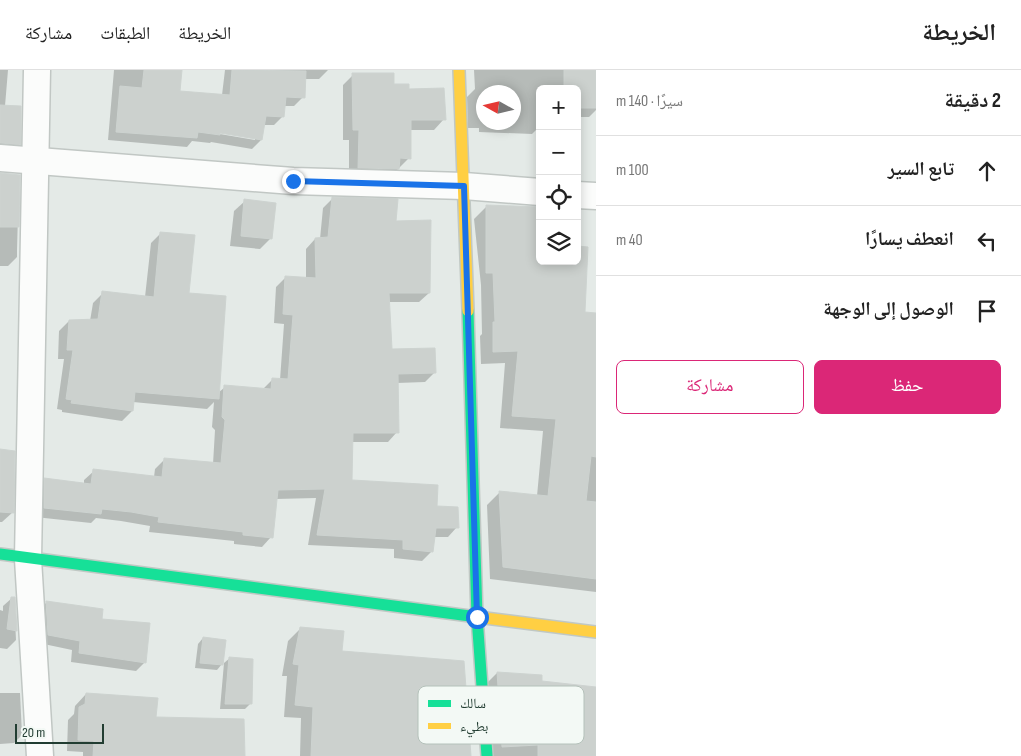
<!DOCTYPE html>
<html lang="ar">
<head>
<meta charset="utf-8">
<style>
  :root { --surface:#fff; --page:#f6f6f6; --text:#222; --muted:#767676; --line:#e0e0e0; --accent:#db2777 }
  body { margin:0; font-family:"Sofia Sans Condensed","Noto Naskh Arabic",sans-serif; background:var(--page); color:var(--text); direction:rtl }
  .controls { position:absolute; right:15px; top:15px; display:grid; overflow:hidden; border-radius:8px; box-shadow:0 2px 12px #0003 }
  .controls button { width:45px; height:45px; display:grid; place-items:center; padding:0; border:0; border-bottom:1px solid var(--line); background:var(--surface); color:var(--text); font:25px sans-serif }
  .compass { position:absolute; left:476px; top:15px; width:45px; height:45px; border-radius:50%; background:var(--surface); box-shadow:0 2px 12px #0003; rotate:278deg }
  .scale { position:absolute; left:15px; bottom:12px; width:89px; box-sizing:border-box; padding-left:5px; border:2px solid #223d32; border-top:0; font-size:14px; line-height:18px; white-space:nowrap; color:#223d32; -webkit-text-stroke:4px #f3f9f5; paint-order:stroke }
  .stop { position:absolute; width:15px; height:15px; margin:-11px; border:4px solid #1a73e8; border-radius:50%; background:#fff }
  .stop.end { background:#1a73e8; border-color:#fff; box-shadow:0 1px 5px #0008 }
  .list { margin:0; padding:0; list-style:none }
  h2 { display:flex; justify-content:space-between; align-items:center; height:65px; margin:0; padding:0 20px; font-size:21px }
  h2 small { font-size:16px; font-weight:400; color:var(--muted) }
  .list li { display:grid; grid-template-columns:32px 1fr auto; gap:15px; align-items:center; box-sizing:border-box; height:70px; padding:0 20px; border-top:1px solid var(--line) }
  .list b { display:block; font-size:19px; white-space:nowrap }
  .list em { font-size:16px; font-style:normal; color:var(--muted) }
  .actions { display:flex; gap:10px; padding:15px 20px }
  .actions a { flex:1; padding:11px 0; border:1px solid var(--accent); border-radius:8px; text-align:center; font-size:18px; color:var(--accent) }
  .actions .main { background:var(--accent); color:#fff }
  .icon { flex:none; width:28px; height:28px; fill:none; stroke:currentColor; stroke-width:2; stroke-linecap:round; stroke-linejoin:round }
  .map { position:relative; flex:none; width:596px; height:686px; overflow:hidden; direction:ltr }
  header { display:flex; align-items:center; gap:30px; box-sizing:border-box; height:70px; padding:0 25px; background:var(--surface); border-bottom:1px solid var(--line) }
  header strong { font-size:24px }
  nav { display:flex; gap:28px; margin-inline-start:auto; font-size:18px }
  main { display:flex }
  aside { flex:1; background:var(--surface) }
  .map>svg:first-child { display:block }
  .shadow { fill:#0003; fill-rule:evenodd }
  .building { fill:#ccd1ce; stroke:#cdd3d0 }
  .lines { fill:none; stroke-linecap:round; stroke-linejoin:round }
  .street-casing { stroke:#c1c7c4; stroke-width:29 }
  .fast-casing { stroke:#c0c8c4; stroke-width:14 }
  .slow-casing { stroke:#c0c8c4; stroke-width:14 }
  .street { stroke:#fbfcfb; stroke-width:26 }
  .fast { stroke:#16e098; stroke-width:11 }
  .slow { stroke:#ffcf43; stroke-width:11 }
  .route { stroke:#1a73e8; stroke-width:6 }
  .key { fill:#f3f9f5; stroke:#b4c1ba; stroke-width:1 }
  .key-label { font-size:14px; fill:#223d32 }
</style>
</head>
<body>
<header>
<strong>الخريطة</strong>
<nav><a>الخريطة</a><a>الطبقات</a><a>مشاركة</a></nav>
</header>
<main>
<aside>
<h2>2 دقيقة<small>سيرًا · 140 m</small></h2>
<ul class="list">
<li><svg class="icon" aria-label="ahead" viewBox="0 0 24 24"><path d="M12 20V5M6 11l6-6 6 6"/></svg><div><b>تابع السير</b></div><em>100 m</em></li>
<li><svg class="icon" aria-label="left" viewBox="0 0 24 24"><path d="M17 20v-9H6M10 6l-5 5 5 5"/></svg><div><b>انعطف يسارًا</b></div><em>40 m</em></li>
<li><svg class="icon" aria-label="arrive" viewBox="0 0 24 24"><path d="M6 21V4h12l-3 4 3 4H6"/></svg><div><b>الوصول إلى الوجهة</b></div></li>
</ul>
<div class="actions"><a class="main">حفظ</a><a>مشاركة</a></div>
</aside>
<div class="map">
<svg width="596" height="686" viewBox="0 0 596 686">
  <rect width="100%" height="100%" fill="#e4eae7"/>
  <!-- shadow -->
  <g class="shadow">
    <polygon points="0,0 8,0 5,36 19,74 10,83 0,82"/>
    <path d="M114,0h67l-2,22 43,3 3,-25h103l-9,9h-15l-1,18 -9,9h-10l-1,10 -9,9h-11l-2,15 -9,9 -41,-7 -1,1 -18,-2 -5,6 -79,-7zM214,61l41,7v2l-41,-7z"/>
    <path d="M474,0h122v40l-7,7h-12v-28h-37v37l-8,8 -53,-2v-4h-11l-1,-31 8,-8zM483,22h31v30h-31z"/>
    <polygon points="353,5 408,20 444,49 434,60 410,60 409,88 388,109 349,108 349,70 343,70 343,15"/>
    <polygon points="0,104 19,106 17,181 17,187 8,196 0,196"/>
    <polygon points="333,128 395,153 429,223 419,232 388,232 390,281 435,302 425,312 397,313 397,362 388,372 351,372 350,411 435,437 457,457 448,467 433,467 432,481 422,491 394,488 394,479 308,475 316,428 276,429 271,467 262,477 234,474 234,471 149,462 150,456 121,451 96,448 91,453 35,447 35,419 45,409 84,414 84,410 94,401 154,407 155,399 165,389 213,394 215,360 212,357 214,332 207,339 133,332 132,341 122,351 62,342 62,340 57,339 64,289 58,289 59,261 69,251 90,251 93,233 103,223 145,227 151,173 161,163 188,225 218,323 225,317 263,319 273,309 280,310 284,254 274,253 276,217 286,207 306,208 306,179 315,169 320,169 323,138"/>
    <polygon points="245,131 271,168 260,179 230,176 234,141"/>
    <polygon points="487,136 540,191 584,243 596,361 596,522 490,509 487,435 500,422 537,426 543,361 500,358 505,293 481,294 480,266 482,264 481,215 474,149"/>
    <polygon points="0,380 13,442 2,452 0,452"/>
    <polygon points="12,528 14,528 16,570 7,579 0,578 0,540 3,541 3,536"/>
    <polygon points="46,533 101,541 100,550 145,592 136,601 71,592 72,580 39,573 38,541"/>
    <polygon points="300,559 340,582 470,686 300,686 301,648 284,647 287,606 282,606 288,571"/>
    <polygon points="203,568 222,594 217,600 195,598 198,574"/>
    <polygon points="230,588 250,634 245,639 220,639 224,593"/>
    <polygon points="497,603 540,612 596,686 490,686 485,615"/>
    <polygon points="0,623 20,623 22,665 14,673 0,674"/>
    <polygon points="86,624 154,648 244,686 83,686 83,682 67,681 68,650 74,644 75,636"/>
  </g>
  <!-- building -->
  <g class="building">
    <polygon points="144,0 182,0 180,21 230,25 232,0 306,1 305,28 286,27 284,47 266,46 262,70 220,63 220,65 198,62 197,68 116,62 120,16 142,18"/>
    <polygon points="564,0 596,0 596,38 577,38 577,19 564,19"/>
    <polygon points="352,3 394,3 394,14 409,14 409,19 444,18 446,50 411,50 411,89 400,88 399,99 358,98 359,60 353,60"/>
    <polygon points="0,35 21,36 21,75 0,73"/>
    <polygon points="0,103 20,105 19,157 0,157"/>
    <polygon points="332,127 398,129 396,151 431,150 430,223 389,223 392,279 435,278 436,303 398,304 399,363 353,363 352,410 438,415 437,436 458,437 459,458 436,458 433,482 403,479 403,470 317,465 325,419 278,420 273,468 243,465 243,462 158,452 159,447 131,442 102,439 101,444 44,438 44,408 91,414 93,399 162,407 164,388 221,393 225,350 222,347 224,315 271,319 272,308 288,309 293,245 283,244 285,206 316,208 315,168 328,167"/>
    <polygon points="244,129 276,133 272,169 241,166"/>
    <polygon points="486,135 540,137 540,191 577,191 577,176 588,177 585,242 596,243 596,387 591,386 586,431 596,432 596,509 503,497 499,421 548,426 556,349 512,346 518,281 493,282 493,252 495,252 493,203 486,203"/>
    <polygon points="160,162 195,165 189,223 226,226 219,329 135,322 133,341 71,333 72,330 66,329 73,280 67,280 69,250 98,249 102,221 154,227"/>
    <polygon points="0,379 15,381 14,443 0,442"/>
    <polygon points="11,527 15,527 17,561 7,559"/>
    <polygon points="46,531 103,539 102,549 150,553 146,593 79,583 80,571 48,565"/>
    <polygon points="300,557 344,561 342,581 464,591 471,686 311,686 313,637 295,635 299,595 293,594"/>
    <polygon points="203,567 226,570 223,595 200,593"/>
    <polygon points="229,587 253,589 252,634 225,634"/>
    <polygon points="497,602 542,605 542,611 596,617 596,686 538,686 538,675 502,677"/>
    <polygon points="86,623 158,628 156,647 244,649 245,686 93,686 94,671 78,670 79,637 85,634"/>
  </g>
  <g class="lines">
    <!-- street casing -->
    <g class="street-casing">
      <g id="street">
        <polyline points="37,0 28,489 40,686"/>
        <polyline points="0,88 293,111 464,116 540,122"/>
        <polyline points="577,125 596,126"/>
      </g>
    </g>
    <!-- fast casing -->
    <g class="fast-casing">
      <g id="fast">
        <polyline points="468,241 477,547 487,686"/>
        <polyline points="0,484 485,548"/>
      </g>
    </g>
    <!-- slow casing -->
    <g class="slow-casing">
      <g id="slow">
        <polyline points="459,0 468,241"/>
        <polyline points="485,548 596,562"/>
      </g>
    </g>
    <!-- street -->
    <use href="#street" class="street"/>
    <!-- fast -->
    <use href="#fast" class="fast"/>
    <!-- slow -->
    <use href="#slow" class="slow"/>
  </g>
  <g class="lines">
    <!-- route -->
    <polyline class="route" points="293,111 464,116 477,547"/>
  </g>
  <!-- legend -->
  <rect x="418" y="616" width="166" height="58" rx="8" class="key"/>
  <rect x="428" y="630" width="23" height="7" fill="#16e098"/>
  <rect x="428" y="653" width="23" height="6" fill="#ffcf43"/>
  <g class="key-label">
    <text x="460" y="638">سالك</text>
    <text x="460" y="661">بطيء</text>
  </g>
</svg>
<div class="controls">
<button>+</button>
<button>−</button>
<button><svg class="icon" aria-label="locate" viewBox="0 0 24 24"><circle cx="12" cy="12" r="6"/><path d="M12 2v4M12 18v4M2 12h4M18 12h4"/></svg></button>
<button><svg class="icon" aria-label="layers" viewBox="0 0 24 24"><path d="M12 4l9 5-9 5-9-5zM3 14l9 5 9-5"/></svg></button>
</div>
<svg class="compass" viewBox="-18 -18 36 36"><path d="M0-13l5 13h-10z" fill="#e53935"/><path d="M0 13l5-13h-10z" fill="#767676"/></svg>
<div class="scale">20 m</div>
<div class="stop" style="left:477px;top:547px"></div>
<div class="stop end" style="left:293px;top:111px"></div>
</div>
</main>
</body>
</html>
